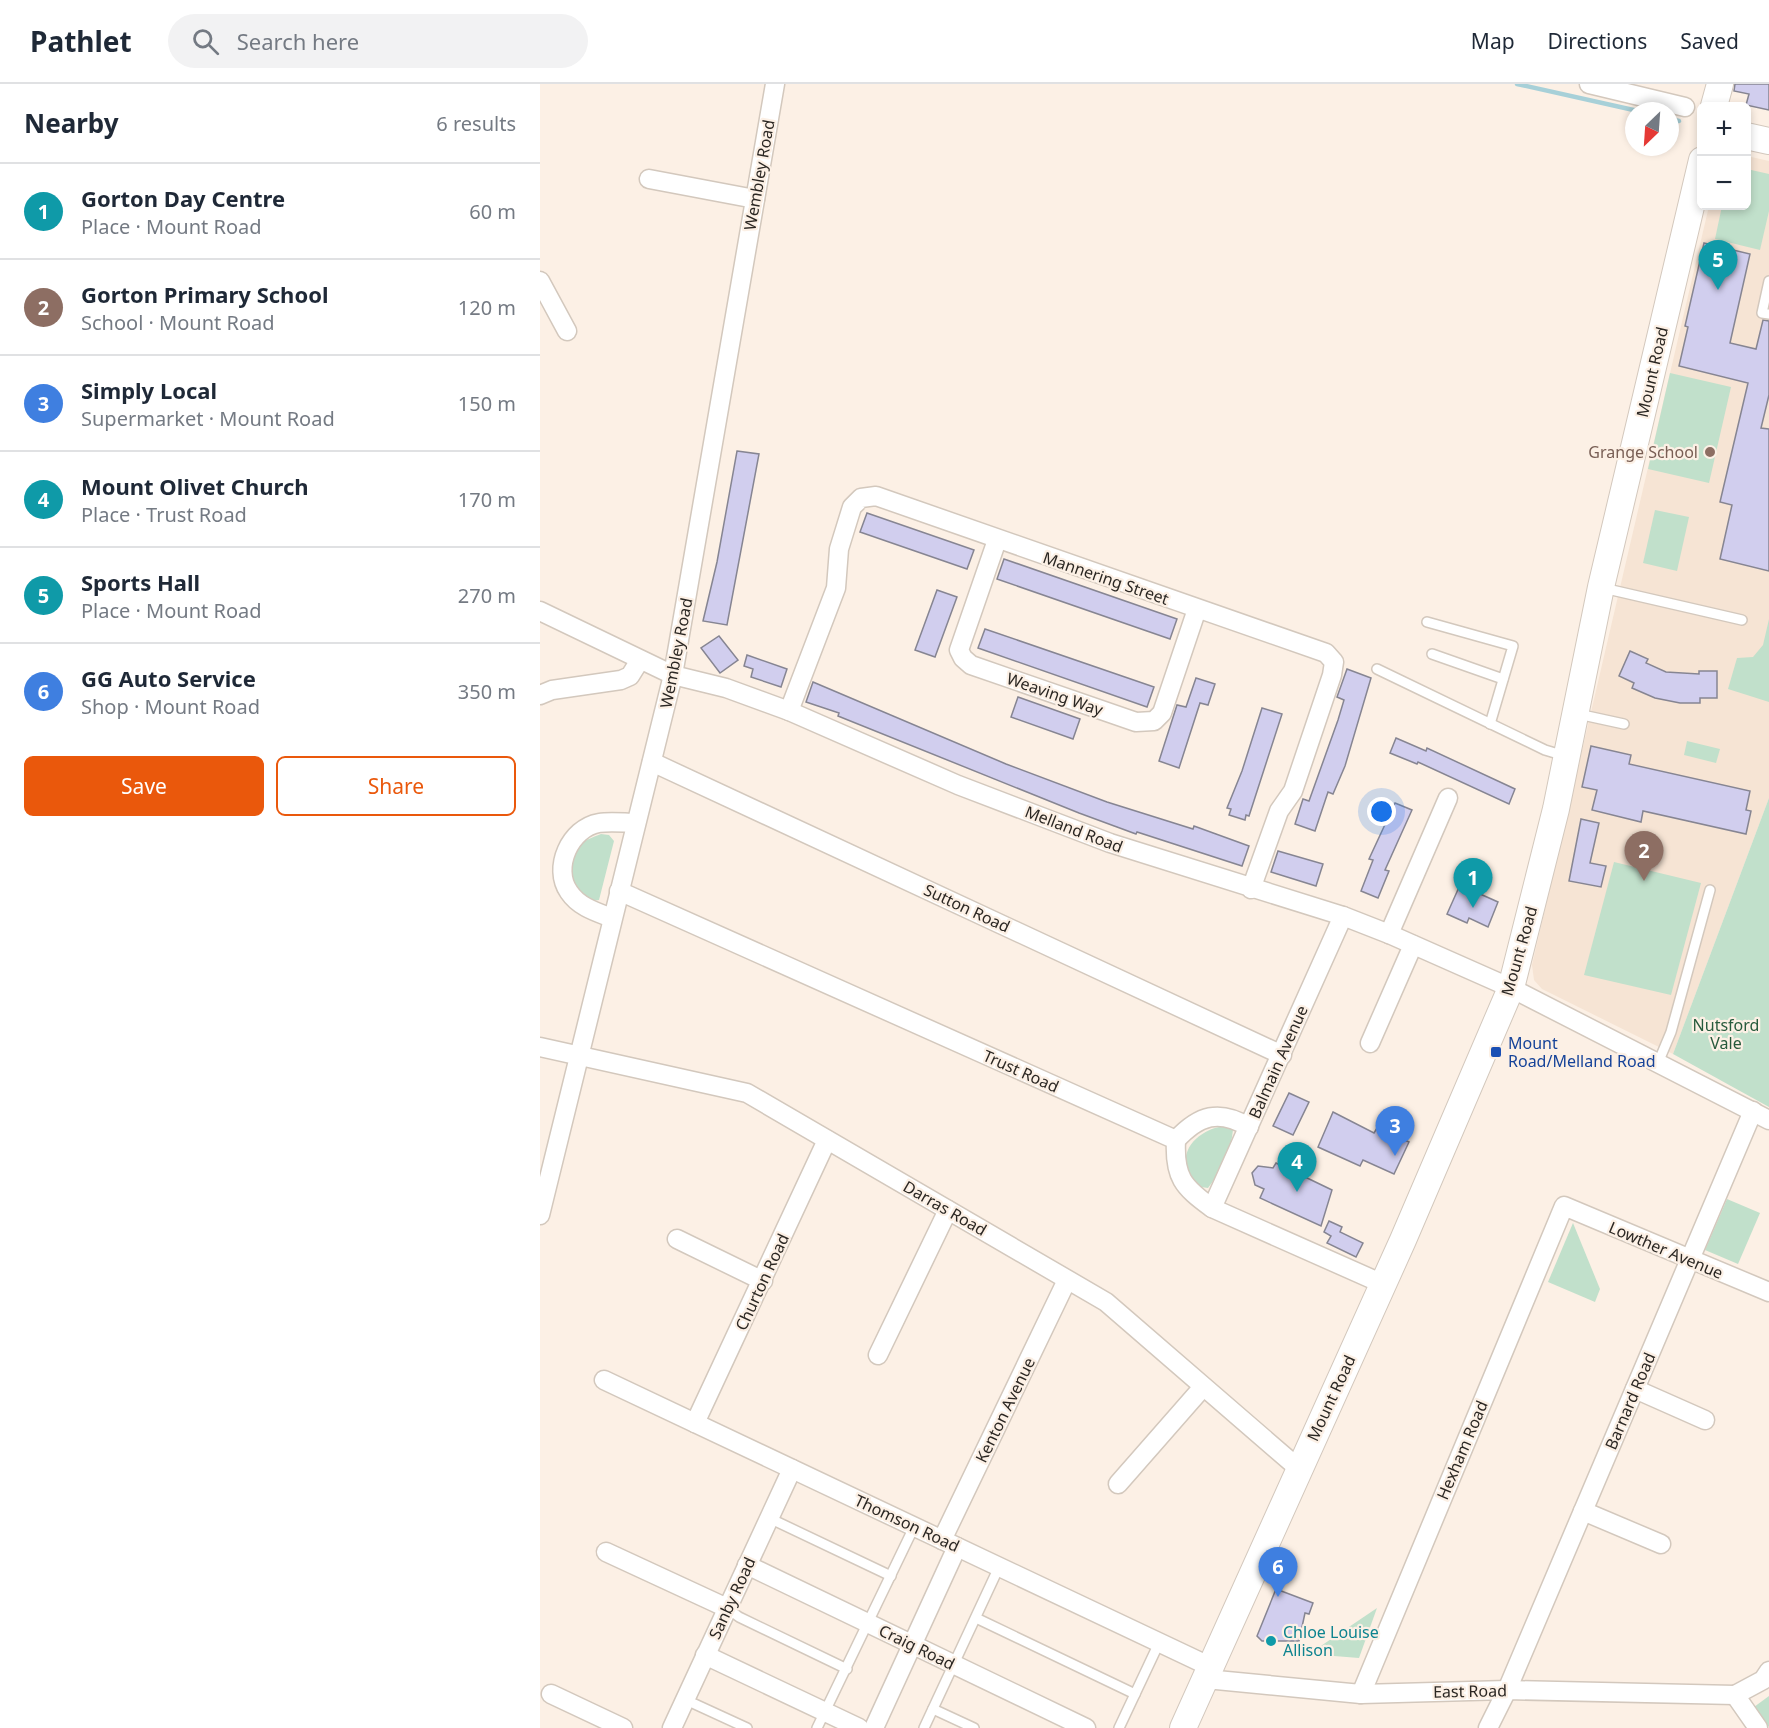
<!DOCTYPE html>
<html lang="en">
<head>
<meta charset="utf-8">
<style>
  :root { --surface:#fff; --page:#f2f2f3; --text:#1f2937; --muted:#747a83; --line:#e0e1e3; --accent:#ea580c }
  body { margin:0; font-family:"Noto Sans",sans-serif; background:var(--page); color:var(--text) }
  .controls { position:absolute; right:18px; top:18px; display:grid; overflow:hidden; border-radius:9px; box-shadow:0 3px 9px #0003 }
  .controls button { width:54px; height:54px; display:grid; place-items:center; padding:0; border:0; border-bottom:2px solid var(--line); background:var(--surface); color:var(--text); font:30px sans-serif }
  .compass { position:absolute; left:1085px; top:18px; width:54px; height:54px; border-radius:50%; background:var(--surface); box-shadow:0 3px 9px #0003; rotate:205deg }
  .you { position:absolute; left:842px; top:728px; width:21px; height:21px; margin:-15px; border:4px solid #fff; border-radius:50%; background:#1a73e8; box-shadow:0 0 0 9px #1a73e833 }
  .badge { display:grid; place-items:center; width:39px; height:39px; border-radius:50%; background:var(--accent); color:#fff; font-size:20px; font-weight:700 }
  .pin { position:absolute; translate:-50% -50px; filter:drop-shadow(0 2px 3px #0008) }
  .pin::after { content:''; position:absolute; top:32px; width:21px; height:18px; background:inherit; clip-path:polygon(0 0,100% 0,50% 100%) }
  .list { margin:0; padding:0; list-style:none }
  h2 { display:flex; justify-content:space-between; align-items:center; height:78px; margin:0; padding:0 24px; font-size:26px }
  h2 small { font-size:20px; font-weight:400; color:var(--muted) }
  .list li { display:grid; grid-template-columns:39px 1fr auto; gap:18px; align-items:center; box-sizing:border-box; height:96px; padding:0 24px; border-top:2px solid var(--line) }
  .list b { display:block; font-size:22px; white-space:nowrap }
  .list p { margin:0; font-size:20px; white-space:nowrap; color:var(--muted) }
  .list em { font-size:20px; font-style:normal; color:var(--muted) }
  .actions { display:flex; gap:12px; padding:18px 24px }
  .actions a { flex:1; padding:14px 0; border:2px solid var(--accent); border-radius:9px; text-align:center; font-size:21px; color:var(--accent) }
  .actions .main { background:var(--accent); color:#fff }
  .icon { flex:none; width:33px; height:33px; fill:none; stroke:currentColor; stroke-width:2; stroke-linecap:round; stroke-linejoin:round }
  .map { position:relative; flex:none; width:1229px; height:1644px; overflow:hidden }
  header { display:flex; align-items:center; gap:36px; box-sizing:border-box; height:84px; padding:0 30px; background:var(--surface); border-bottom:2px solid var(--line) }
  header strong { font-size:28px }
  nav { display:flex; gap:33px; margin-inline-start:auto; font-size:21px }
  .search { width:420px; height:54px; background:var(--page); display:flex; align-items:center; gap:15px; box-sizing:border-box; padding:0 21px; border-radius:33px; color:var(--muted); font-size:22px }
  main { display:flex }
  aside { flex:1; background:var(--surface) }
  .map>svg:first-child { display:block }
  .built { fill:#f6e4d4 }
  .green { fill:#c1e0cb }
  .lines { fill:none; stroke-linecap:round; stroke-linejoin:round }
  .stream { stroke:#a7d0d8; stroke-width:4.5 }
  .building { fill:#d1ceee; stroke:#868592; stroke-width:1.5 }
  .lane-casing { stroke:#d3c8bd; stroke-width:12 }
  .street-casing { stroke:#d3c8bd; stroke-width:21 }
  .secondary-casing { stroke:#d3c8bd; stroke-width:28 }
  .lane { stroke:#fff; stroke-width:9 }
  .street { stroke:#fff; stroke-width:18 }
  .secondary { stroke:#fff; stroke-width:26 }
  .education-dot { fill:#8d6e63; stroke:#fcf0e5; stroke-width:2 }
  .transit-dot { fill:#1a4fb4; stroke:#fcf0e5; stroke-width:2 }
  .culture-dot { fill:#0f9aa8; stroke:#fcf0e5; stroke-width:2 }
  .labels { text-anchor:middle; stroke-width:4.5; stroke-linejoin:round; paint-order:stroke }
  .street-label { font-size:16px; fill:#2b2723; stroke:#fcf0e5 }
  .education-label { font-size:16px; fill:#785e54; stroke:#fcf0e5; text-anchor:end }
  .park-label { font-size:16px; fill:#275a3c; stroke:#fcf0e5 }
  .transit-label { font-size:16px; fill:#164399; stroke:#fcf0e5; text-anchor:start }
  .culture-label { font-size:16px; fill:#0d838f; stroke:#fcf0e5; text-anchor:start }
</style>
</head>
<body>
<header>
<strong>Pathlet</strong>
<div class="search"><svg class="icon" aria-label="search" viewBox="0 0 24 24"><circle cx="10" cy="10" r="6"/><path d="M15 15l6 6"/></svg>Search here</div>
<nav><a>Map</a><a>Directions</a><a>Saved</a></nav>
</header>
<main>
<aside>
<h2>Nearby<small>6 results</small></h2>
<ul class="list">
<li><span class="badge" style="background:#0f9aa8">1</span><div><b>Gorton Day Centre</b><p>Place · Mount Road</p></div><em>60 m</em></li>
<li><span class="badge" style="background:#8d6e63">2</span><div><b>Gorton Primary School</b><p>School · Mount Road</p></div><em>120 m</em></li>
<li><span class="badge" style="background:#3f7fe0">3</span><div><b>Simply Local</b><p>Supermarket · Mount Road</p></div><em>150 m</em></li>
<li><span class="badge" style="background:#0f9aa8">4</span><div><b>Mount Olivet Church</b><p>Place · Trust Road</p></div><em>170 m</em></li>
<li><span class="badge" style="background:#0f9aa8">5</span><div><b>Sports Hall</b><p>Place · Mount Road</p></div><em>270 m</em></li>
<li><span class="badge" style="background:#3f7fe0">6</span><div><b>GG Auto Service</b><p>Shop · Mount Road</p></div><em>350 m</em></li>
</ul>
<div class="actions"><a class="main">Save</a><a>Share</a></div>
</aside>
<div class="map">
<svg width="1229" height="1644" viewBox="0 0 1229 1644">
  <rect width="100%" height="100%" fill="#fcf0e5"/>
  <!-- built -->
  <polygon class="built" points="1207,72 1229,77 1229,714 1133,970 1002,905 994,896 992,881 1169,122 1206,122"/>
  <!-- green -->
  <g class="green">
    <polygon points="1207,85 1229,90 1229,127 1220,166 1175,155 1182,122 1206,122"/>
    <polygon points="1130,289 1191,303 1169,399 1108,385"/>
    <polygon points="1115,426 1149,433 1137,487 1103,479"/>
    <polygon points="1229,535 1229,618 1188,605 1197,574 1213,573 1223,561"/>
    <polygon points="1147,657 1180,665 1176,679 1144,671"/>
    <polygon points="1229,714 1229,1023 1133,970"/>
    <path d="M61,750l8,1 5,6 -15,59c-27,3 -37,-32 -23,-52 6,-7 17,-11 25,-14z"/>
    <polygon points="1074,778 1161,799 1131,911 1044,891"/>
    <path d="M683,1042l10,4c-2,21 -12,41 -25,58l-7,-1c-31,-24 -11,-55 22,-61z"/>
    <polygon points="1187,1115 1220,1129 1198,1180 1165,1166"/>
    <polygon points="1033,1139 1060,1205 1055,1218 1008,1198"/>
    <polygon points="837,1524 819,1574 769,1570"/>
    <polygon points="1229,1612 1229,1643 1214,1623"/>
  </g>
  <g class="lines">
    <!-- stream -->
    <g class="stream">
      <polyline points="977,0 1098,27"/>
      <polyline points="1130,35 1139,37"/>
    </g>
  </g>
  <!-- building -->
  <g class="building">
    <polygon points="1195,0 1229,0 1229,26 1206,21 1209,10 1194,7"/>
    <polygon points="1164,159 1210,170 1190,259 1216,265 1223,236 1229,237 1229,311 1221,344 1229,345 1229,487 1180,475 1192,421 1180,418 1208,299 1139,282 1148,243 1145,242"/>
    <polygon points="197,367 219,370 187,541 163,537 177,478"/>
    <polygon points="327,429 434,466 427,485 320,448"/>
    <polygon points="464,475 637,535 630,555 457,495"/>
    <polygon points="397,506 417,513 395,573 375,566"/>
    <polygon points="445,545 614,603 607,623 438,564"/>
    <polygon points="179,552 198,576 180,589 161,564"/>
    <polygon points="1090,567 1108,575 1106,579 1126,588 1159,590 1159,587 1177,587 1177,614 1160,614 1160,619 1140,619 1115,614 1092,604 1094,599 1079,592"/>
    <polygon points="207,571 247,585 241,603 211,593 213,585 204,582"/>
    <polygon points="807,585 831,594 805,682 793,710 788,708 775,747 755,740 763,715 769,717 798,636 804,616 797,613"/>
    <polygon points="656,594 675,600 668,621 660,619 639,684 619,677 637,621 646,623"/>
    <polygon points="273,598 466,680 567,718 653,745 654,742 709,762 702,782 597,748 596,750 539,729 298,632 299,629 266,618"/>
    <polygon points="478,613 540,635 533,655 471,633"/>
    <polygon points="722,624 742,630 709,732 706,731 705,736 689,731 691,725 687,724 702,687"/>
    <polygon points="856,654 886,667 887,664 975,705 969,720 878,678 877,680 850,669"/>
    <polygon points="1051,662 1091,671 1089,680 1210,707 1206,726 1211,727 1206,750 1103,727 1101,738 1052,726 1057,706 1042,703"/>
    <polygon points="855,719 872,726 845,786 849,787 838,814 821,807 833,776 829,775"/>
    <polygon points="1041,735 1059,739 1050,779 1066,782 1061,803 1029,797"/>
    <polygon points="738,767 783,780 776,802 731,788"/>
    <polygon points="920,801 958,818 948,843 929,834 927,839 907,830"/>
    <polygon points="749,1009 769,1018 753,1051 733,1042"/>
    <polygon points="793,1028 834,1049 837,1044 869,1058 854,1090 823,1076 820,1082 778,1063"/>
    <polygon points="736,1079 792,1106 781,1142 720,1114 724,1105 715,1101 712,1089 718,1082 733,1084"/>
    <polygon points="789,1137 802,1143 800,1148 823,1159 816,1173 787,1159 791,1152 784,1148"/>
    <polygon points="736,1505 773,1519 769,1530 765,1529 759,1557 722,1557 717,1552"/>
  </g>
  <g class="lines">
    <!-- lane casing -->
    <g class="lane-casing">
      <g id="lane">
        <polyline points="1229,197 1222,229 1229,230"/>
        <polyline points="1063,504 1202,536"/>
        <polyline points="887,538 973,562 950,640"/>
        <polyline points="892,570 963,595"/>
        <polyline points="837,585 1005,666 1025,672"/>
        <polyline points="1038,630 1084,640"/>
        <polyline points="1118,979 1131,948 1170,806"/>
        <polyline points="229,1434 351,1492"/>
        <polyline points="187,1524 199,1533 307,1585"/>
        <polyline points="436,1534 595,1610"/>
        <polyline points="146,1616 207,1644"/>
        <polyline points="393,1625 434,1644"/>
        <polyline points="277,1644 374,1443"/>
        <polyline points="384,1644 459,1483"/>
        <polyline points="579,1644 619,1559"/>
      </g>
    </g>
    <!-- street casing -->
    <g class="street-casing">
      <g id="street">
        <polyline points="1049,0 1145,23"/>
        <polyline points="109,95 215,115"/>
        <polyline points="0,197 27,247"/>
        <polyline points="457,456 419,566 423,574 431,581 596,638 614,637 622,629 657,525"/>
        <polyline points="0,527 133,591 186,604 249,627 418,701 570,759 803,832 849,850 971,904 1229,1036"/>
        <polyline points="0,611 12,606 81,596 90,592 100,576"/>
        <polyline points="249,627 296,504 299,465 312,423 321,414 336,412 786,569 794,578 792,591 753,707 739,727 711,805"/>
        <polyline points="112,678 742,971"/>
        <path d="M79,807l557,249c-2,37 7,47 36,68l171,76"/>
        <path d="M72,834c-16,-6 -33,-11 -43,-26 -17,-24 1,-64 30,-69 12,-2 26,0 37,0"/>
        <polyline points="849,850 908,714"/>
        <polyline points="830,959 873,861"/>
        <polyline points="0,963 207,1009 566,1218 758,1384"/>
        <path d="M636,1056c23,-25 43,-31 73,-13"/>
        <polyline points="672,1124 803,832"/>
        <polyline points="0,1131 133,591 235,0"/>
        <polyline points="137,1155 223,1197"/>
        <polyline points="338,1271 408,1126"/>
        <polyline points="64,1296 671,1583"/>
        <polyline points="1095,1305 1165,1336"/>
        <polyline points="155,1339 287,1056"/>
        <polyline points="578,1400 663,1303"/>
        <polyline points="1043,1427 1121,1460"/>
        <polyline points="402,1456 527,1196"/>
        <polyline points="66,1468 187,1524"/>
        <polyline points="207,1481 546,1644"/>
        <polyline points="165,1571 319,1644"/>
        <polyline points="666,1595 821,1610 967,1606 1195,1611"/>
        <polyline points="11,1610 83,1644"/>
        <polyline points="821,1610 1024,1122 1229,1208"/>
        <polyline points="1195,1611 1223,1596 1229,1587"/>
        <polyline points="1195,1611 1218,1644"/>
        <polyline points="132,1644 252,1385"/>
        <polyline points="334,1644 417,1463"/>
        <polyline points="948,1644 967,1606 1213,1027"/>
      </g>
    </g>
    <!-- secondary casing -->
    <g class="secondary-casing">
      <g id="secondary">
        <polyline points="1174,22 1180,0"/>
        <polyline points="1206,52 1229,57"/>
        <polyline points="643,1644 863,1156 971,904 1016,725 1061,503 1162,76"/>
      </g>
    </g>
    <!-- lane -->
    <use href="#lane" class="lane"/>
    <!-- street -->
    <use href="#street" class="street"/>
    <!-- secondary -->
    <use href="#secondary" class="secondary"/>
  </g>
  <!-- markers -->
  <circle class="education-dot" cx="1170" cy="368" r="6"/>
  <rect class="transit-dot" x="950" y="962" width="12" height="12" rx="3"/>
  <circle class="culture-dot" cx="731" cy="1557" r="6"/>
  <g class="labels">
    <!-- street labels -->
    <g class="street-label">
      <text transform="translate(219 91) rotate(-80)" y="6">Wembley Road</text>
      <text transform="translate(1112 288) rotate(-77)" y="6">Mount Road</text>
      <text transform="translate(566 494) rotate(19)" y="6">Mannering Street</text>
      <text transform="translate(136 569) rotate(-79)" y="6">Wembley Road</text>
      <text transform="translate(515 610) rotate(19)" y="6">Weaving Way</text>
      <text transform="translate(534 745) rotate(21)" y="6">Melland Road</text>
      <text transform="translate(427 824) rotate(25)" y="6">Sutton Road</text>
      <text transform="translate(979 867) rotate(-74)" y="6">Mount Road</text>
      <text transform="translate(738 978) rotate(-66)" y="6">Balmain Avenue</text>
      <text transform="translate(481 987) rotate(24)" y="6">Trust Road</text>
      <text transform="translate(405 1124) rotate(30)" y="6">Darras Road</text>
      <text transform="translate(1126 1166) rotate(23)" y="6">Lowther Avenue</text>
      <text transform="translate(222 1198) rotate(-65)" y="6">Churton Road</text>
      <text transform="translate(791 1314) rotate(-65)" y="6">Mount Road</text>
      <text transform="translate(1090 1317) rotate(-67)" y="6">Barnard Road</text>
      <text transform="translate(465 1326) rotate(-64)" y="6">Kenton Avenue</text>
      <text transform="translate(922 1366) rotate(-67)" y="6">Hexham Road</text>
      <text transform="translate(367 1439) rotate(25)" y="6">Thomson Road</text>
      <text transform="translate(192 1514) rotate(-65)" y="6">Sanby Road</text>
      <text transform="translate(377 1563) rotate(26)" y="6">Craig Road</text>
      <text transform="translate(930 1607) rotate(-1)" y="6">East Road</text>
    </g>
    <!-- education labels -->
    <g class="education-label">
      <text x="1158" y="374">Grange School</text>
    </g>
    <!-- park labels -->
    <g class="park-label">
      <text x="1186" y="947">Nutsford<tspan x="1186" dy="18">Vale</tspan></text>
    </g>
    <!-- transit labels -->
    <g class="transit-label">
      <text x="968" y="965">Mount<tspan x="968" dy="18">Road/Melland Road</tspan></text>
    </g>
    <!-- culture labels -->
    <g class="culture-label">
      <text x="743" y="1554">Chloe Louise<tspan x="743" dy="18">Allison</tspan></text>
    </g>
  </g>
</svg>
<div class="controls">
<button>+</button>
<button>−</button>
</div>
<svg class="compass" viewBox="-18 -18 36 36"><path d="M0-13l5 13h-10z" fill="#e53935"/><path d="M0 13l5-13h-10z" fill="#747a83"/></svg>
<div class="you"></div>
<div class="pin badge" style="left:933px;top:824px;background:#0f9aa8">1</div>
<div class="pin badge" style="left:1104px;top:797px;background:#8d6e63">2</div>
<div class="pin badge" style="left:855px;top:1072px;background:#3f7fe0">3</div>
<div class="pin badge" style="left:757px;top:1108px;background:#0f9aa8">4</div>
<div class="pin badge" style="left:1178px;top:206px;background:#0f9aa8">5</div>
<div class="pin badge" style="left:738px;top:1513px;background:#3f7fe0">6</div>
</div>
</main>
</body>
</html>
